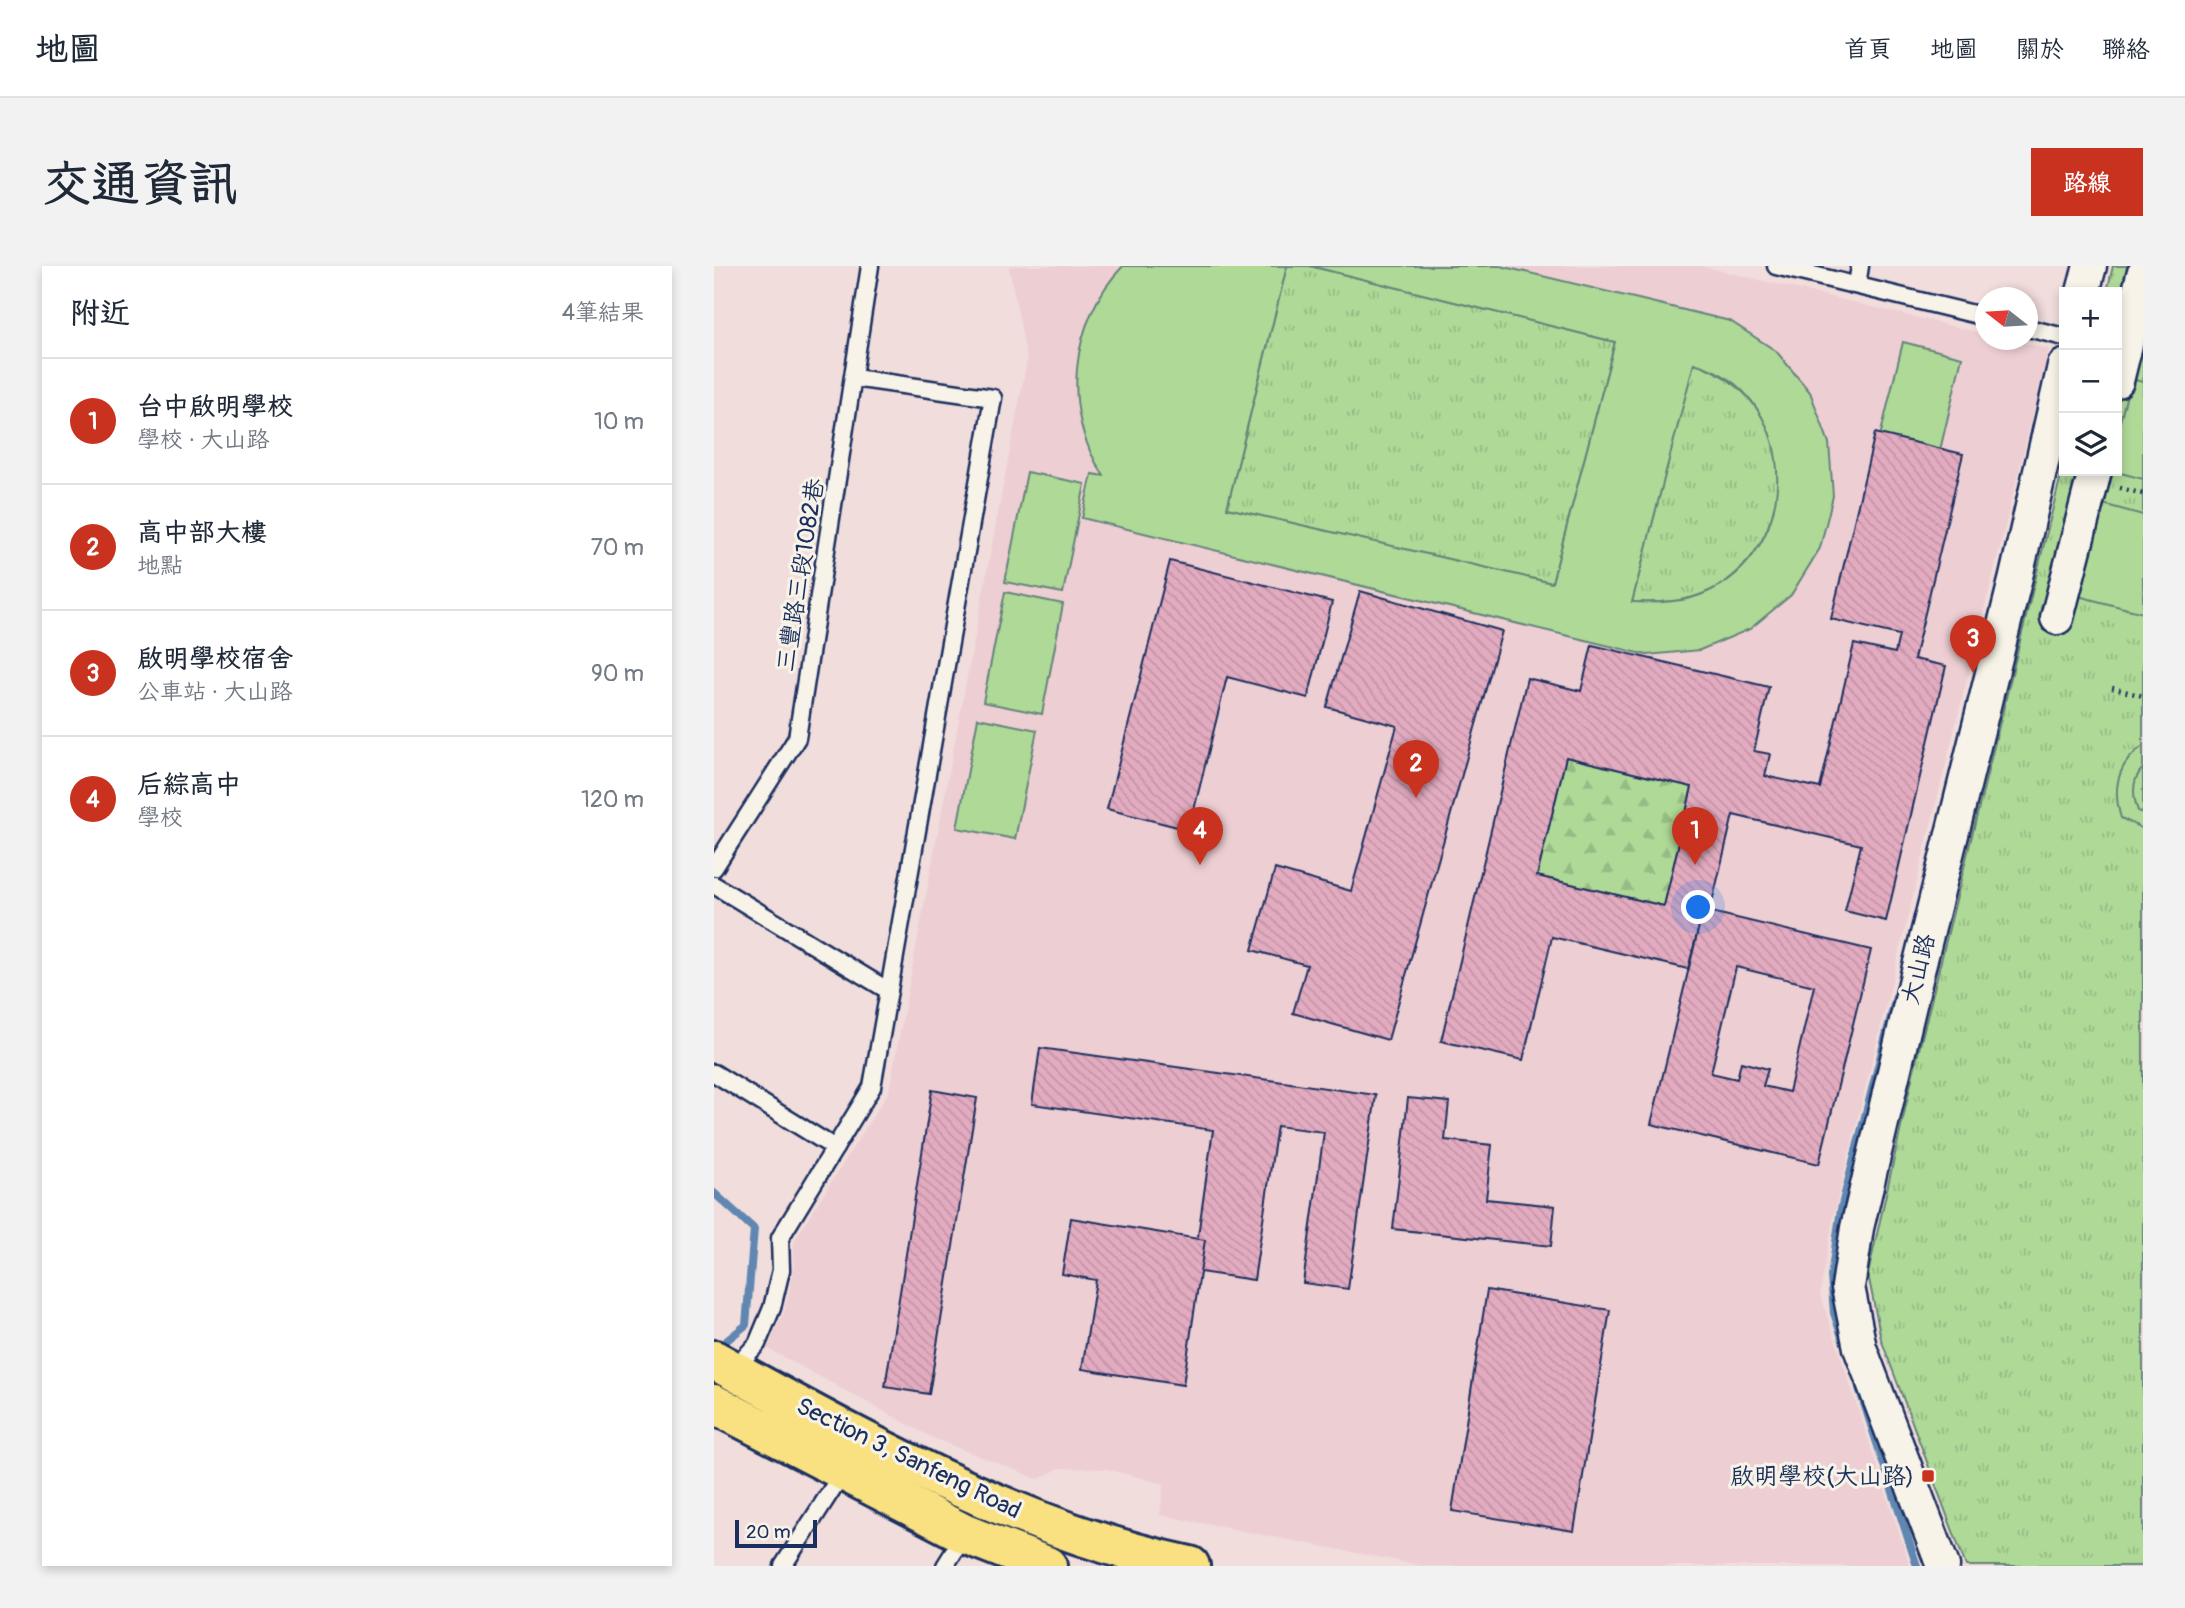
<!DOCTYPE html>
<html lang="zh-TW">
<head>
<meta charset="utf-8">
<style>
  :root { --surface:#fff; --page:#f2f2f3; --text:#1f2937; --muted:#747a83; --line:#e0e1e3; --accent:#c8321e }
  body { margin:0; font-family:Pangolin,"LXGW WenKai TC",sans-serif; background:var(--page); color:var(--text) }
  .controls { position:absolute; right:21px; top:21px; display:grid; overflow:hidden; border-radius:0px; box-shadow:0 4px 10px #0003 }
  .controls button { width:63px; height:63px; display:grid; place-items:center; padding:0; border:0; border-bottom:2px solid var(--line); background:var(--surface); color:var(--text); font:35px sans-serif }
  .compass { position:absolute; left:1261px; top:21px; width:63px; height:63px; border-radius:50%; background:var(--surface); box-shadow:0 4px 10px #0003; rotate:287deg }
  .scale { position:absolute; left:21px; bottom:18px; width:82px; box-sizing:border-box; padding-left:7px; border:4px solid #1b2f5e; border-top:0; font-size:19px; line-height:24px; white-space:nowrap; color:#1b2f5e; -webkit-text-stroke:5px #f7f3e8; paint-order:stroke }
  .you { position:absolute; left:985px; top:642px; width:24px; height:24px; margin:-18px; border:5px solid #fff; border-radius:50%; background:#1a73e8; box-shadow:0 0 0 10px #1a73e833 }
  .badge { display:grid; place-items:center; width:46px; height:46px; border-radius:50%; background:var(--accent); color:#fff; font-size:23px; font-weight:700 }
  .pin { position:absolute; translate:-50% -58px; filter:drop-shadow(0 2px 4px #0008) }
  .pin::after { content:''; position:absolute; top:37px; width:24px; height:21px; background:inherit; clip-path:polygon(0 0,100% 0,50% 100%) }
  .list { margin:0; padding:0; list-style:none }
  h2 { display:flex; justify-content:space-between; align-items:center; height:91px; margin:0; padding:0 28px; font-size:30px }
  h2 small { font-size:23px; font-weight:400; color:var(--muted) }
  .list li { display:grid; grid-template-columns:46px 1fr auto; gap:21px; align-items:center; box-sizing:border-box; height:126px; padding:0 28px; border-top:2px solid var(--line) }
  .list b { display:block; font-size:26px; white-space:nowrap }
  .list p { margin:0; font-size:23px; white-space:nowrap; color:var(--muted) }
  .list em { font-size:23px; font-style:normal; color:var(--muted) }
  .icon { flex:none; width:38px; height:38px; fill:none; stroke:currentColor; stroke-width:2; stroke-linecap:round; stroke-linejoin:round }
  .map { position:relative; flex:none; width:1429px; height:1300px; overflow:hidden; border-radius:0px }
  header { display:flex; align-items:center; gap:42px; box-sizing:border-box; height:98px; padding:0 35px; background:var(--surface); border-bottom:2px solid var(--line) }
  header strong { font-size:33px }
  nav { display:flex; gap:38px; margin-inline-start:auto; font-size:24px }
  .intro { display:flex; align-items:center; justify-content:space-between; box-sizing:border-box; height:168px; padding:0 42px }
  h1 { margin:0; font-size:49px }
  .button { padding:18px 32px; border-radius:0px; background:var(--accent); color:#fff; font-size:24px; font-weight:700 }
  main { display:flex; gap:42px; padding:0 42px }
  aside { flex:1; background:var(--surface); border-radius:0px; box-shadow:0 4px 10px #0003 }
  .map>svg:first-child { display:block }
  .built { fill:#edced3 }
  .grass { fill:url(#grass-tufts); stroke:#65847a; stroke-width:2 }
  .forest { fill:url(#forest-firs); stroke:#65847a; stroke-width:2 }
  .garden { fill:#afd997; stroke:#65847a; stroke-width:2; fill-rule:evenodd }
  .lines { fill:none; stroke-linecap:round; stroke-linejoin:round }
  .stream { stroke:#5e87b1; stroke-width:8 }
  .building { fill:url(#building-back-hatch); stroke:#1b2f5e; stroke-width:2; fill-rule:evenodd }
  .lane-casing { stroke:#1b2f5e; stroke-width:21 }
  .street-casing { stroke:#1b2f5e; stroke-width:37 }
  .primary-casing { stroke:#1b2f5e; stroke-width:44 }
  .path { stroke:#1b2f5e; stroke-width:4.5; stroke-dasharray:2 5; stroke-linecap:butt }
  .lane { stroke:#f7f3e8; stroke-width:16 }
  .street { stroke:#f7f3e8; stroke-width:32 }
  .primary { stroke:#f9e181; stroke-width:38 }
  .poi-dot { fill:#c8321e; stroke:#f7f3e8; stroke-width:2.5 }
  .labels { text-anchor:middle; stroke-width:6; stroke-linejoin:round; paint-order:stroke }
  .street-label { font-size:24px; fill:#1b2f5e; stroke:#f7f3e8 }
  .poi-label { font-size:24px; fill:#1b2f5e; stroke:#f7f3e8; text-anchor:end }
</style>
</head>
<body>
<header>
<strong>地圖</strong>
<nav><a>首頁</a><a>地圖</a><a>關於</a><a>聯絡</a></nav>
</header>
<div class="intro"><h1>交通資訊</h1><a class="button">路線</a></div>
<main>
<aside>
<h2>附近<small>4筆結果</small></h2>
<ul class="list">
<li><span class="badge">1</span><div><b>台中啟明學校</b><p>學校 · 大山路</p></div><em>10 m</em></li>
<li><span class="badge">2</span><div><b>高中部大樓</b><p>地點</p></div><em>70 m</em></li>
<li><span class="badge">3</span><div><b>啟明學校宿舍</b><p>公車站 · 大山路</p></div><em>90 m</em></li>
<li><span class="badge">4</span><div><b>后綜高中</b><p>學校</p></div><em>120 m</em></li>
</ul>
</aside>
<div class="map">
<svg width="1429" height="1300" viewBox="0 0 1429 1300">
  <defs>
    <pattern id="grass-tufts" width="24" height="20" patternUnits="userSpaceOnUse" patternTransform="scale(1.75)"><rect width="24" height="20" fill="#afd997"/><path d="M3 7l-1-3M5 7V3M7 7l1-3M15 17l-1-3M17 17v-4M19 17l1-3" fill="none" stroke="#96bb85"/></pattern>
    <pattern id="forest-firs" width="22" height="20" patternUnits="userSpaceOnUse" patternTransform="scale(1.75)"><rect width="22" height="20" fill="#afd997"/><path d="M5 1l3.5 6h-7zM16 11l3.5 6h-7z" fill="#96bb85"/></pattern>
    <pattern id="building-back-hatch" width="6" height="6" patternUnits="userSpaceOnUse" patternTransform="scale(1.75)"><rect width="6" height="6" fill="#e3abbf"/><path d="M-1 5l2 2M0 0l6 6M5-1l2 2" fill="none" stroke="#c293a7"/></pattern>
  </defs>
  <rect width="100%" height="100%" fill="#f1dddc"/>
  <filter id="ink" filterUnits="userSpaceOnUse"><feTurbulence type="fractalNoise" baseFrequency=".0143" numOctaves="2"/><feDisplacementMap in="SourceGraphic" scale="14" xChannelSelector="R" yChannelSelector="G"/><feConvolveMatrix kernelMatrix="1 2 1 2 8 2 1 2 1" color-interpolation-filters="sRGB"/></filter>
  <g filter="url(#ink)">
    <!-- built -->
    <polygon class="built" points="295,0 987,0 1271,68 1272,74 1296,74 1335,83 1119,952 1106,1028 1196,1300 710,1300 446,1249 450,1218 393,1203 346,1202 324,1213 219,1172 53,1082 70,1046 80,1005 80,975 175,825 313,94"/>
    <!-- grass -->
    <g class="grass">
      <polygon points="573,0 596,0 901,76 838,317 513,242"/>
      <polygon points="1399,0 1429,0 1429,1300 1252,1300 1167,1073 1154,1008 1199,808 1350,197 1350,205 1403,205 1403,26 1393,26"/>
      <path d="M980,96c24,10 45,22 61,44 48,66 17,170 -65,192 -19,5 -38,5 -58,4z"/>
    </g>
    <!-- forest -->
    <polygon class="forest" points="852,491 978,521 950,640 823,610"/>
    <!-- garden -->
    <g class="garden">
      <path d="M409,0h164l-60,242 325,75 63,-241 -305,-76h190l230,55 46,30 34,41 19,51 4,53 -13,52 -29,47 -41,34 -50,21 -53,5 -565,-137 10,-44 12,2c-44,-64 -34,-155 19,-210zM980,97c113,32 110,203 -3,235 -20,5 -39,5 -59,4z"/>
      <polygon points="1189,76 1248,91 1223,197 1163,183"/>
      <polygon points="1417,113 1429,116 1429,213 1399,205 1403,205 1403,167"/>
      <polygon points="313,206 371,218 349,327 291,316"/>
      <polygon points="1385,237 1429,249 1429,347 1360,329"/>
      <polygon points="291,326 349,338 328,448 269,436"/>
      <polygon points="264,452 323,464 301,573 243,562"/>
      <path d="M1429,480v22c-12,12 -10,29 -5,43l5,2v16l-22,-11c-9,-29 -4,-54 22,-72z"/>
    </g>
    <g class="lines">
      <!-- stream -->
      <g class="stream">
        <polyline points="0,927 40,963 32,1059 2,1083"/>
        <polyline points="1130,1077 1120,1047 1117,1010 1127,943 1182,731"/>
        <polyline points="1145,1122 1203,1300"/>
      </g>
    </g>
    <!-- building -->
    <g class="building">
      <path d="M1161,167l88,21 -49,205 32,7 -60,255 -41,-10 16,-66 -128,-30 -23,96 -7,-1 -15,59 -136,-32 -29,123 -82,-19 86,-363 54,13 11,-46 177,42 -15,64 16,3 -5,22 55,12 34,-144 41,9 4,-18 -68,-16zM852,491l126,30 -28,119 -127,-30z"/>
      <polygon points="456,295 618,336 594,432 513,411 475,564 393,543"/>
      <polygon points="646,325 788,365 674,774 579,747 593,699 538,684 561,603 637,625 683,460 613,441"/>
      <path d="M989,644l168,40 -52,214 -168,-40zM1022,701l78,19 -25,106 -26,-6 5,-17 -27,-7 -4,17 -26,-6z"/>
      <polygon points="326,782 662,829 634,1023 589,1017 610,866 563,860 540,1014 479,1005 499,864 318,838"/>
      <polygon points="218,824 263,832 215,1128 171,1121"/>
      <polygon points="694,832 735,836 731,874 778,879 772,933 841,940 837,980 679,963"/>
      <polygon points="357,952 491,974 469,1119 368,1103 382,1014 348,1008"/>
      <polygon points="773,1024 896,1044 860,1265 738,1245"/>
    </g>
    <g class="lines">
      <!-- lane casing -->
      <g class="lane-casing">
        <g id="lane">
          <polyline points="1062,0 1272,51"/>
          <polyline points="1143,19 1146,0"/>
          <polyline points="1314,62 1350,71"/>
          <polyline points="0,602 83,472 156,0"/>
          <polyline points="0,619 175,725"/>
          <polyline points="0,807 121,882"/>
          <polyline points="19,1104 43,1078 58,1042 67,1004 66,972 158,821 279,132 140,112"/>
          <polyline points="69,1300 129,1206"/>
          <polyline points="231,1300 251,1268"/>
        </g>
      </g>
      <!-- street casing -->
      <g class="street-casing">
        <g id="street">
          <polyline points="1369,26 1376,0"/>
          <polyline points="1403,115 1429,9"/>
          <polyline points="1343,352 1381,205"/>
          <polyline points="1229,1300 1146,1082 1134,1021 1143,962 1203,709 1302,311 1350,100"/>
        </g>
      </g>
      <!-- primary casing -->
      <g class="primary-casing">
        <g id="primary">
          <path d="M0,1094c151,82 307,171 476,206"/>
          <polyline points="0,1138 251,1268 333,1300"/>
        </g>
      </g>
      <!-- path -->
      <g class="path">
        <polyline points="1406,222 1429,228"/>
        <polyline points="1398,422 1429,430"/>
      </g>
      <!-- lane -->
      <use href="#lane" class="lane"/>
      <!-- street -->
      <use href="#street" class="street"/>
      <!-- primary -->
      <use href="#primary" class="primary"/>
    </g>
  </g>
  <!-- markers -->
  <rect class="poi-dot" x="1207" y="1203" width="14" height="14" rx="3.5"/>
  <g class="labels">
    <!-- street labels -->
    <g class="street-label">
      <text transform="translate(86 309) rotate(-81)" y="8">三豐路三段1082巷</text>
      <text transform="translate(1204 703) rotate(-76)" y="8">大山路</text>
      <text transform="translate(195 1192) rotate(26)" y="8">Section 3, Sanfeng Road</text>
    </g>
    <!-- poi labels -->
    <g class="poi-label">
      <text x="1200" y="1218">啟明學校(大山路)</text>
    </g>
  </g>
</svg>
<div class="controls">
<button>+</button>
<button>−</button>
<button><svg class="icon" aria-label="layers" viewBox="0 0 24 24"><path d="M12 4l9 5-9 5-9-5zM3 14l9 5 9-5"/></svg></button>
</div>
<svg class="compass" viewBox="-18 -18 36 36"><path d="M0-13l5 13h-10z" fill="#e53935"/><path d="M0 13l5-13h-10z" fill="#747a83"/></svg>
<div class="scale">20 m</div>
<div class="you"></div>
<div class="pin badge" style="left:981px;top:599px">1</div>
<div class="pin badge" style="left:702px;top:532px">2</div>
<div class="pin badge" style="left:1259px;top:407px">3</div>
<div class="pin badge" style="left:486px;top:599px">4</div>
</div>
</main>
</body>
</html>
